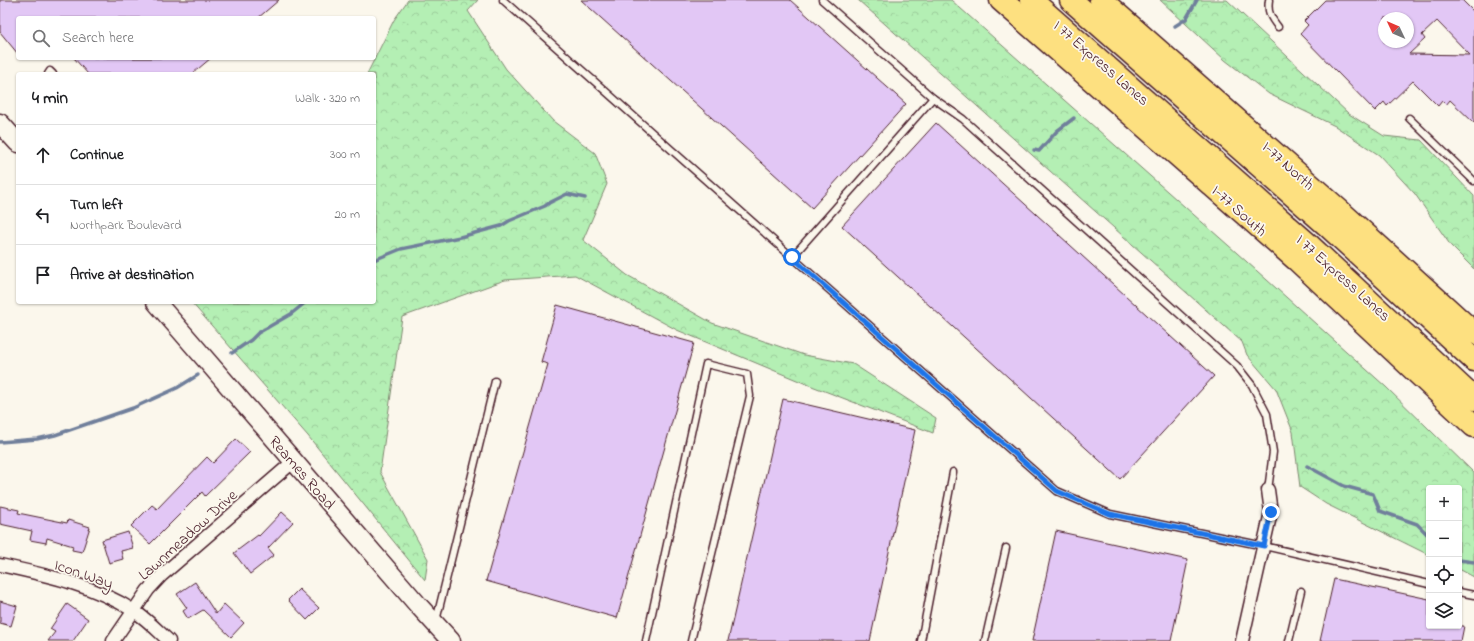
<!DOCTYPE html>
<html lang="en">
<head>
<meta charset="utf-8">
<style>
  :root { --surface:#fff; --page:#f6f6f6; --text:#202124; --muted:#757577; --line:#e0e0e0 }
  body { margin:0; font-family:"Indie Flower",sans-serif; background:var(--page); color:var(--text) }
  .controls { position:absolute; right:12px; bottom:12px; display:grid; overflow:hidden; border-radius:4px; box-shadow:0 1px 3px #0004 }
  .controls button { width:36px; height:36px; display:grid; place-items:center; padding:0; border:0; border-bottom:1px solid var(--line); background:var(--surface); color:var(--text); font:20px sans-serif }
  .compass { position:absolute; left:1378px; top:12px; width:36px; height:36px; border-radius:50%; background:var(--surface); box-shadow:0 1px 3px #0004; rotate:314deg }
  .stop { position:absolute; width:12px; height:12px; margin:-9px; border:3px solid #1a73e8; border-radius:50%; background:#fff }
  .stop.end { background:#1a73e8; border-color:#fff; box-shadow:0 1px 4px #0008 }
  .list { margin:0; padding:0; list-style:none }
  h2 { display:flex; justify-content:space-between; align-items:center; height:52px; margin:0; padding:0 16px; font-size:17px }
  h2 small { font-size:13px; font-weight:400; color:var(--muted) }
  .list li { display:grid; grid-template-columns:26px 1fr auto; gap:12px; align-items:center; box-sizing:border-box; height:60px; padding:0 16px; border-top:1px solid var(--line) }
  .list b { display:block; font-size:15px; white-space:nowrap }
  .list p { margin:0; font-size:13px; white-space:nowrap; color:var(--muted) }
  .list em { font-size:13px; font-style:normal; color:var(--muted) }
  .icon { flex:none; width:22px; height:22px; fill:none; stroke:currentColor; stroke-width:2; stroke-linecap:round; stroke-linejoin:round }
  .map { position:relative; flex:none; width:1474px; height:641px; overflow:hidden }
  .search { position:absolute; background:var(--surface); box-shadow:0 1px 3px #0004; left:16px; top:16px; width:360px; height:44px; display:flex; align-items:center; gap:10px; box-sizing:border-box; padding:0 14px; border-radius:4px; color:var(--muted); font-size:15px }
  .panel { position:absolute; background:var(--surface); box-shadow:0 1px 3px #0004; left:16px; top:72px; width:360px; height:232px; border-radius:4px }
  .map>svg:first-child { display:block }
  .forest { fill:url(#forest-crowns); stroke:#7f8770 }
  .lines { fill:none; stroke-linecap:round; stroke-linejoin:round }
  .stream { stroke:#707f9b; stroke-width:3.5 }
  .building { fill:#e2c7f5; stroke:#4a1f2b; fill-rule:evenodd }
  .lane-casing { stroke:#4a1f2b; stroke-width:9 }
  .street-casing { stroke:#4a1f2b; stroke-width:15 }
  .secondary-casing { stroke:#4a1f2b; stroke-width:21 }
  .highway-casing { stroke:#4a1f2b; stroke-width:25 }
  .lane { stroke:#fbf7ec; stroke-width:6 }
  .street { stroke:#fbf7ec; stroke-width:12 }
  .secondary { stroke:#fbf7ec; stroke-width:18 }
  .highway { stroke:#fde080; stroke-width:22 }
  .route { stroke:#1a73e8; stroke-width:5 }
  .labels { text-anchor:middle; stroke-width:3.5; stroke-linejoin:round; paint-order:stroke }
  .street-label { font-size:16px; fill:#4a1f2b; stroke:#fbf7ec }
</style>
</head>
<body>
<div class="map">
<svg width="1474" height="641" viewBox="0 0 1474 641">
  <defs>
    <pattern id="forest-crowns" width="20" height="18" patternUnits="userSpaceOnUse"><rect width="20" height="18" fill="#b4efb4"/><path d="M2 6a3 3 0 1 1 6 0M12 15a3 3 0 1 1 6 0" fill="none" stroke="#9ccc9b"/></pattern>
  </defs>
  <rect width="100%" height="100%" fill="#fbf7ec"/>
  <filter id="ink" filterUnits="userSpaceOnUse"><feTurbulence type="fractalNoise" baseFrequency=".025" numOctaves="2"/><feDisplacementMap in="SourceGraphic" scale="8" xChannelSelector="R" yChannelSelector="G"/><feConvolveMatrix kernelMatrix="1 2 1 2 8 2 1 2 1" color-interpolation-filters="sRGB"/></filter>
  <g filter="url(#ink)">
    <!-- forest -->
    <g class="forest">
      <polygon points="408,0 478,0 468,11 506,69 553,121 595,153 607,184 583,240 627,275 712,323 804,355 853,364 936,418 933,433 804,383 677,330 575,275 505,280 402,317 380,472 428,559 425,580 308,436 191,302 374,302 374,74 367,74 394,20"/>
      <polygon points="858,0 951,0 1237,253 1386,387 1474,473 1474,577 1459,569 1459,488 1429,488 1429,555 1326,504 1300,487 1293,432 1276,389 1247,355 1242,342"/>
      <polygon points="1160,0 1227,0 1349,114 1384,136 1421,140 1474,196 1474,269 1451,246 1415,194 1379,155 1335,126 1269,94 1225,60"/>
    </g>
    <g class="lines">
      <!-- stream -->
      <g class="stream">
        <polyline points="1175,26 1186,19 1197,0"/>
        <polyline points="1034,150 1039,151 1057,131 1074,118"/>
        <polyline points="374,260 401,249 460,237 501,226 509,221 545,206 549,203 567,194 585,198"/>
        <polyline points="232,353 251,340 258,333 291,314 306,302"/>
        <polyline points="0,442 37,439 55,435 133,408 177,388 198,375"/>
        <polyline points="1307,466 1344,486 1373,494 1380,511 1417,524 1429,536"/>
        <polyline points="1459,560 1474,562"/>
      </g>
    </g>
    <!-- building -->
    <g class="building">
      <polygon points="0,0 279,0 258,18 18,18 18,54 0,32"/>
      <polygon points="581,0 790,0 906,104 812,208"/>
      <path d="M1325,0h137l12,12v111l-24,-23 -4,5 -4,-4 -4,5 -25,-25 -26,25 -3,-4 -9,9 -75,-77 8,-9 -4,-4zM1384,18h24v24h-24zM1437,21l33,34 -61,-1 16,-15 -3,-4z"/>
      <polygon points="74,58 211,58 192,74 88,74"/>
      <polygon points="936,123 1214,376 1120,479 842,226"/>
      <polygon points="557,305 694,343 617,618 486,581 548,364 541,362"/>
      <polygon points="783,399 915,430 870,641 728,641"/>
      <polygon points="236,439 250,452 205,496 202,492 150,544 131,526 152,505 157,509 207,457 213,463"/>
      <polygon points="0,506 19,510 18,513 67,523 68,520 90,527 82,552 72,550 73,546 47,538 46,543 30,540 32,531 0,524"/>
      <polygon points="282,512 293,522 268,548 274,555 250,574 234,553 258,535 259,536"/>
      <polygon points="1056,531 1188,560 1171,641 1032,641"/>
      <polygon points="128,532 133,548 121,551 123,559 109,563 102,540"/>
      <polygon points="1334,579 1429,599 1429,626 1464,626 1461,641 1320,641"/>
      <polygon points="195,582 216,614 224,604 244,623 231,637 203,610 188,619 183,611 187,608 177,594"/>
      <polygon points="299,589 319,608 307,620 288,600"/>
      <polygon points="0,601 17,606 11,626 0,623"/>
      <polygon points="67,604 88,619 73,641 48,641 55,632 50,629"/>
    </g>
    <g class="lines">
      <!-- lane casing -->
      <g class="lane-casing">
        <g id="lane">
          <polyline points="503,0 792,257 933,98"/>
          <polyline points="822,0 933,98 963,119 1237,366 1252,385 1267,414 1273,452 1268,490"/>
          <path d="M1269,0c-2,12 2,18 9,27"/>
          <polyline points="48,74 50,71 53,74"/>
          <polyline points="1409,118 1474,181"/>
          <polyline points="792,257 1057,491 1110,514 1264,546 1429,584"/>
          <polyline points="1459,592 1474,595"/>
          <polyline points="436,621 495,381"/>
          <polyline points="646,641 706,364 747,374 750,396 691,641"/>
          <polyline points="921,641 953,472"/>
          <polyline points="985,641 1006,548"/>
          <polyline points="1289,641 1301,591"/>
        </g>
      </g>
      <!-- street casing -->
      <g class="street-casing">
        <g id="street">
          <path d="M0,565c46,10 94,20 134,46 13,8 24,20 35,30"/>
          <polyline points="113,641 148,590 162,575 294,461"/>
          <polyline points="1242,641 1271,512 1268,490"/>
        </g>
      </g>
      <!-- secondary casing -->
      <g class="secondary-casing">
        <g id="secondary">
          <polyline points="0,123 18,143"/>
          <polyline points="156,302 418,605 451,641"/>
        </g>
      </g>
      <!-- highway casing -->
      <g class="highway-casing">
        <g id="highway">
          <polyline points="1001,0 1297,260 1474,426"/>
          <polyline points="1031,0 1310,246 1474,399"/>
          <polyline points="1071,0 1328,226 1474,360"/>
          <polyline points="1101,0 1341,212 1474,333"/>
        </g>
      </g>
      <!-- lane -->
      <use href="#lane" class="lane"/>
      <!-- street -->
      <use href="#street" class="street"/>
      <!-- secondary -->
      <use href="#secondary" class="secondary"/>
      <!-- highway -->
      <use href="#highway" class="highway"/>
    </g>
  </g>
  <g class="lines" filter="url(#ink)">
    <!-- route -->
    <polyline class="route" points="792,257 1057,491 1110,514 1264,546 1271,512"/>
  </g>
  <g class="labels">
    <!-- street labels -->
    <g class="street-label">
      <text transform="translate(1102 62) rotate(41)" y="6">I 77 Express Lanes</text>
      <text transform="translate(1289 165) rotate(42)" y="6">I-77 North</text>
      <text transform="translate(1240 210) rotate(42)" y="6">I-77 South</text>
      <text transform="translate(1344 277) rotate(42)" y="6">I 77 Express Lanes</text>
      <text transform="translate(303 472) rotate(49)" y="6">Reames Road</text>
      <text transform="translate(187 534) rotate(-42)" y="6">Lawnmeadow Drive</text>
      <text transform="translate(84 573) rotate(19)" y="6">Icon Way</text>
    </g>
  </g>
</svg>
<div class="controls">
<button>+</button>
<button>−</button>
<button><svg class="icon" aria-label="locate" viewBox="0 0 24 24"><circle cx="12" cy="12" r="6"/><path d="M12 2v4M12 18v4M2 12h4M18 12h4"/></svg></button>
<button><svg class="icon" aria-label="layers" viewBox="0 0 24 24"><path d="M12 4l9 5-9 5-9-5zM3 14l9 5 9-5"/></svg></button>
</div>
<svg class="compass" viewBox="-18 -18 36 36"><path d="M0-13l5 13h-10z" fill="#e53935"/><path d="M0 13l5-13h-10z" fill="#757577"/></svg>
<div class="stop" style="left:792px;top:257px"></div>
<div class="stop end" style="left:1271px;top:512px"></div>
<div class="search"><svg class="icon" aria-label="search" viewBox="0 0 24 24"><circle cx="10" cy="10" r="6"/><path d="M15 15l6 6"/></svg>Search here</div>
<section class="panel">
<h2>4 min<small>Walk · 320 m</small></h2>
<ul class="list">
<li><svg class="icon" aria-label="ahead" viewBox="0 0 24 24"><path d="M12 20V5M6 11l6-6 6 6"/></svg><div><b>Continue</b></div><em>300 m</em></li>
<li><svg class="icon" aria-label="left" viewBox="0 0 24 24"><path d="M17 20v-9H6M10 6l-5 5 5 5"/></svg><div><b>Turn left</b><p>Northpark Boulevard</p></div><em>20 m</em></li>
<li><svg class="icon" aria-label="arrive" viewBox="0 0 24 24"><path d="M6 21V4h12l-3 4 3 4H6"/></svg><div><b>Arrive at destination</b></div></li>
</ul>
</section>
</div>
</body>
</html>
